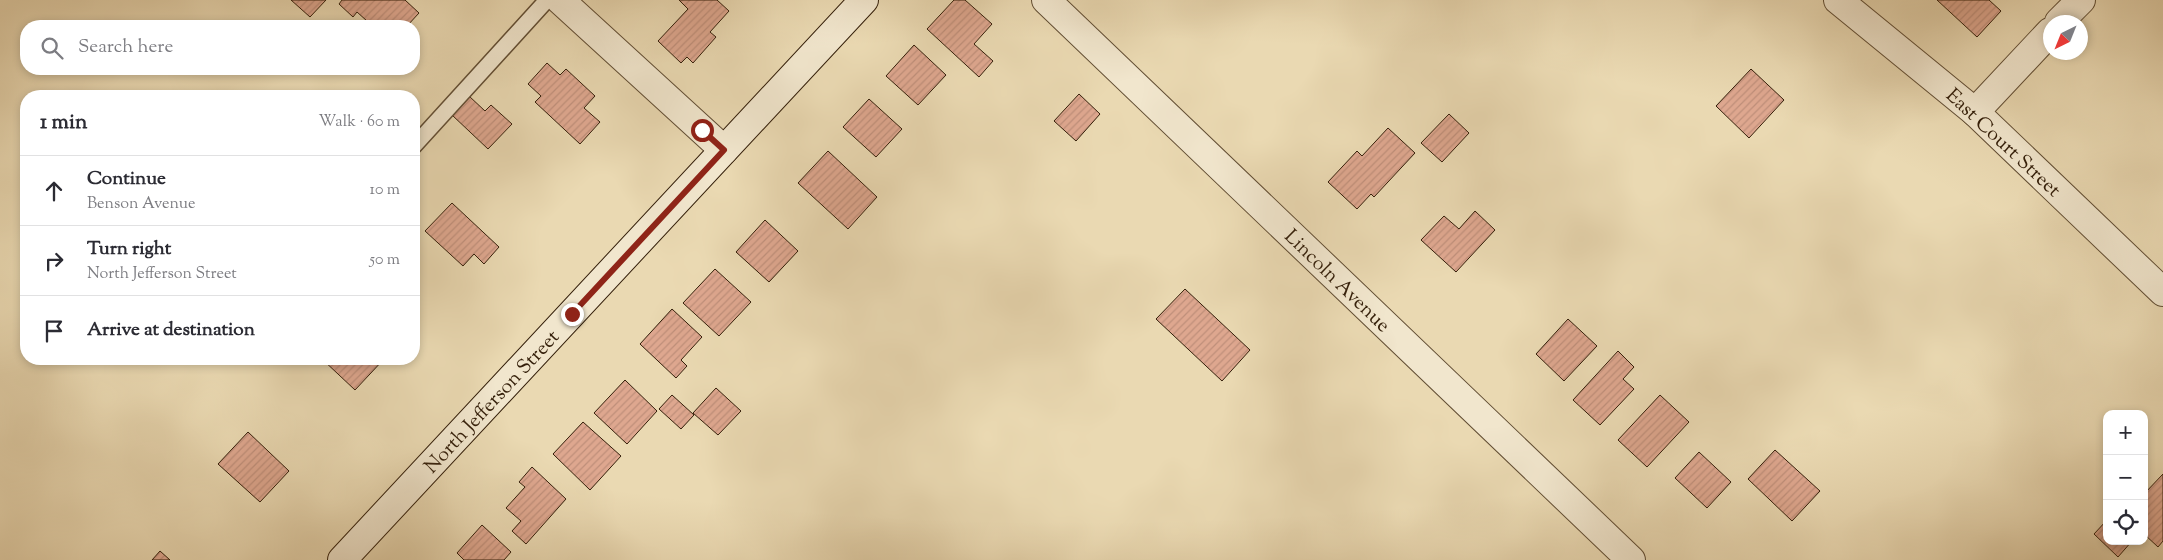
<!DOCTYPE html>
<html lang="en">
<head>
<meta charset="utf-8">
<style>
  :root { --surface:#fff; --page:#f7f7f7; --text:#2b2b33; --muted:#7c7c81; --line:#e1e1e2 }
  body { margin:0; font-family:"Sorts Mill Goudy",serif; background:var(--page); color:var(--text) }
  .controls { position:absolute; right:15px; bottom:15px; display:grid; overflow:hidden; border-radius:10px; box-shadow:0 2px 8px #0003 }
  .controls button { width:45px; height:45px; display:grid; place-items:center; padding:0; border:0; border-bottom:1px solid var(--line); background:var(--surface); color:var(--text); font:25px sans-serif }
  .compass { position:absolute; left:2043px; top:15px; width:45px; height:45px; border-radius:50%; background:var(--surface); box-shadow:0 2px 8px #0003; rotate:223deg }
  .stop { position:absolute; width:15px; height:15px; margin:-11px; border:4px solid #8f2418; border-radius:50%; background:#fff }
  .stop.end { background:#8f2418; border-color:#fff; box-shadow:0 1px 5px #0008 }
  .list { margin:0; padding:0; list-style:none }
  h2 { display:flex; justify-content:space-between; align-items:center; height:65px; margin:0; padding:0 20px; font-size:21px }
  h2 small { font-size:16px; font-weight:400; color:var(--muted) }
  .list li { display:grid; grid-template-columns:32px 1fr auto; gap:15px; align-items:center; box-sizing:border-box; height:70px; padding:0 20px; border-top:1px solid var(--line) }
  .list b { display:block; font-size:19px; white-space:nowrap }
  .list p { margin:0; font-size:16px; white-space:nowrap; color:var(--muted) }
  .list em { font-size:16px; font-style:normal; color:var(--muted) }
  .icon { flex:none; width:28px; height:28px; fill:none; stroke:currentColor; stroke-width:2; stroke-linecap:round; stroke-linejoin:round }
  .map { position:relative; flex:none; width:2163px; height:560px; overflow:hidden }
  .search { position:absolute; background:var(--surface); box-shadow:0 2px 8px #0003; left:20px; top:20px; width:400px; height:55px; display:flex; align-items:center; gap:12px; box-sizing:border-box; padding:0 18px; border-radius:20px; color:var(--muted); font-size:19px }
  .panel { position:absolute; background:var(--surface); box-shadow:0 2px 8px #0003; left:20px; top:90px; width:400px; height:275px; border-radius:20px }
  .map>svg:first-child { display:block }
  .building { fill:url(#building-hatch); stroke:#341f0a }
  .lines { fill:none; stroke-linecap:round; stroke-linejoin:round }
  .service-casing { stroke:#624e34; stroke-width:18 }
  .minor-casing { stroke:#624e34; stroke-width:30 }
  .secondary-casing { stroke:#341f0a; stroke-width:30 }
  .service { stroke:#f1e6cd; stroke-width:15 }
  .minor { stroke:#f1e6cd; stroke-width:28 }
  .secondary { stroke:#f1e6cd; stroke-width:28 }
  .route { stroke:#8f2418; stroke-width:6 }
  .labels { text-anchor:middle; stroke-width:4; stroke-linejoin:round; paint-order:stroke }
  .street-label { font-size:20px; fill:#341f0a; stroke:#f1e6cd }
</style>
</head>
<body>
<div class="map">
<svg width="2163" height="560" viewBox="0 0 2163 560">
  <defs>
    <pattern id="building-hatch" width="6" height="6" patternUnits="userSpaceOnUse" patternTransform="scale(1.25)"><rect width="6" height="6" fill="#dea78f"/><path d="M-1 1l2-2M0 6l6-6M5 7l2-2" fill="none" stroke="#bf8f7a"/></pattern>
  </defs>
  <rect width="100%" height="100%" fill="#ead9b2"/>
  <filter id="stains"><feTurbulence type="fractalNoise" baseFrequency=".004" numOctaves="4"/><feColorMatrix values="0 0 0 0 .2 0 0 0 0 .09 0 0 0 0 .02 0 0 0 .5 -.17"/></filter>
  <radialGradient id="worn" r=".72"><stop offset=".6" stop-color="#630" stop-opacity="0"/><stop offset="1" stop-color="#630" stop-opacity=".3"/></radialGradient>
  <!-- building -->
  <g class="building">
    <polygon points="291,0 326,0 310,17"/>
    <polygon points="342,0 405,0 419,13 407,26 362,26 367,21 357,12 353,17 339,4"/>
    <polygon points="679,0 717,0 729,11 710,32 716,37 693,63 687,57 681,63 658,41 688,9"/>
    <polygon points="954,0 965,0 992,24 974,44 993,61 979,77 927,29"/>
    <polygon points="1937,0 1989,0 2001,11 1977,37"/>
    <polygon points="914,45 946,75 918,105 886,76"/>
    <polygon points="547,63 560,75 566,69 595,96 584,108 600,122 580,144 535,102 541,96 528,84"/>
    <polygon points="1751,69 1784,100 1749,138 1716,106"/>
    <polygon points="1079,94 1100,114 1076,141 1054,121"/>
    <polygon points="469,96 485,111 491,105 512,124 488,149 452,115"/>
    <polygon points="869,99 902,129 876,157 843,127"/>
    <polygon points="1449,114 1469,133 1442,162 1421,143"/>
    <polygon points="1388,128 1415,153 1374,197 1371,194 1357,209 1328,182 1357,151 1362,156"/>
    <polygon points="828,151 877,197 848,229 798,183"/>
    <polygon points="452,203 499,247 484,264 474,254 463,266 425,231"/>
    <polygon points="1475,211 1495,230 1456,272 1421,240 1444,216 1459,229"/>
    <polygon points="765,220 798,251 769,282 736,252"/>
    <polygon points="715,269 751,302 719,336 683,303"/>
    <polygon points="1185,289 1250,350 1222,381 1156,319"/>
    <polygon points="672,309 702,337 681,360 687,366 676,378 640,344"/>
    <polygon points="1568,319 1597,346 1564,381 1536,354"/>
    <polygon points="1618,351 1634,367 1623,379 1634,389 1600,425 1573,400"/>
    <polygon points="322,359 384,359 355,390"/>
    <polygon points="625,380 657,411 627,444 594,413"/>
    <polygon points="716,388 741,411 718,435 693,413"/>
    <polygon points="672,395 694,415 681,429 659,409"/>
    <polygon points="1660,395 1689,422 1647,467 1618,440"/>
    <polygon points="583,422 621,456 590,490 553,454"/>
    <polygon points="248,432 289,471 260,502 218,464"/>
    <polygon points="1775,450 1820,491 1792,521 1748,479"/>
    <polygon points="1699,452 1731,482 1707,508 1675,478"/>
    <polygon points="532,467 566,499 526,544 512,531 521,521 506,508 525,487 519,482"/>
    <polygon points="2163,474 2163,541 2158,547 2144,534 2144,494"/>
    <polygon points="2107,520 2107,541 2132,541 2118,557 2094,534"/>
    <polygon points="482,525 511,552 504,560 464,560 457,553"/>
    <polygon points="160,551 170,560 152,560"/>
  </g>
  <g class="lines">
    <!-- service casing -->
    <g class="service-casing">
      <polyline id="service" points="414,146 547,0"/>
    </g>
    <!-- minor casing -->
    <g class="minor-casing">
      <g id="minor">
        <polyline points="560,0 724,150"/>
        <polyline points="1046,0 1631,560"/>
        <polyline points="1838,0 1975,112 2163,292"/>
        <polyline points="2059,22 2081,0"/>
        <polyline points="1975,112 2050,32"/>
      </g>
    </g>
    <!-- secondary casing -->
    <g class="secondary-casing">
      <polyline id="secondary" points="342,560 864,0"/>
    </g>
    <!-- service -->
    <use href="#service" class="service"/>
    <!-- minor -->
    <use href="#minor" class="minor"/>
    <!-- secondary -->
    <use href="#secondary" class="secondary"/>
  </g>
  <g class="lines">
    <!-- route -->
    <polyline class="route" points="572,314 724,150 702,130"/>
  </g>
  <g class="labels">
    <!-- street labels -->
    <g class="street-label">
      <text transform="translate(2004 142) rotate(43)" y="7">East Court Street</text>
      <text transform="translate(1338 280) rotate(44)" y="7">Lincoln Avenue</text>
      <text transform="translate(491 401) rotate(-47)" y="7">North Jefferson Street</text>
    </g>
  </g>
  <rect width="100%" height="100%" filter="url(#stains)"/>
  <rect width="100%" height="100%" fill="url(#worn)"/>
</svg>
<div class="controls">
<button>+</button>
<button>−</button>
<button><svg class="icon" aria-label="locate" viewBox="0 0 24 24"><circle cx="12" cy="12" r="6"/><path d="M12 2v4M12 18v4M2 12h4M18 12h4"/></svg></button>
</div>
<svg class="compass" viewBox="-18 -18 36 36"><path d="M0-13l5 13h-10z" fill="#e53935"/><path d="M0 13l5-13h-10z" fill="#7c7c81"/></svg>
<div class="stop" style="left:702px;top:130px"></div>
<div class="stop end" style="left:572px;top:314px"></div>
<div class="search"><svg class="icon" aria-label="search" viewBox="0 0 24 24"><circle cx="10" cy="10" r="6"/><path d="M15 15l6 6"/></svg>Search here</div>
<section class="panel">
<h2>1 min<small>Walk · 60 m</small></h2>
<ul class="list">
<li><svg class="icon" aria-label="ahead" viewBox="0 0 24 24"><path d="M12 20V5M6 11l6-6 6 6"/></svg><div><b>Continue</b><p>Benson Avenue</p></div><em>10 m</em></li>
<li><svg class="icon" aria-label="right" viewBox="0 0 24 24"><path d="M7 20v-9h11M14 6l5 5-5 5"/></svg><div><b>Turn right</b><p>North Jefferson Street</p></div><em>50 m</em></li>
<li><svg class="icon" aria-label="arrive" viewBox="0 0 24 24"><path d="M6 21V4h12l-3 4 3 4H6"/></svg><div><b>Arrive at destination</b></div></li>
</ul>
</section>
</div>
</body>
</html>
